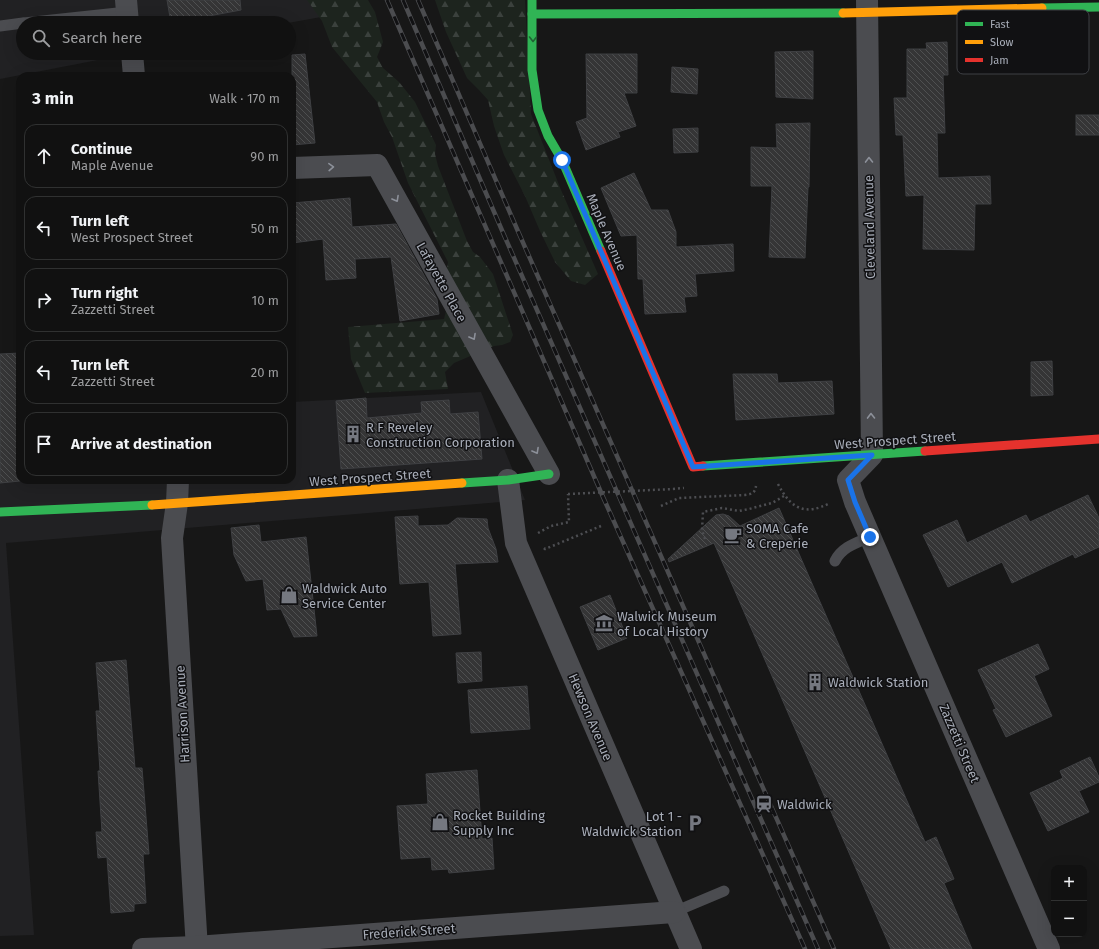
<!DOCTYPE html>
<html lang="en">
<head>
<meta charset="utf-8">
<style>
  :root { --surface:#111; --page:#1a1a1a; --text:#f1f3f6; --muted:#9c9d9f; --line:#303131 }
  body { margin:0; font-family:"Fira Sans",sans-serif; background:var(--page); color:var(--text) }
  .controls { position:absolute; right:12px; bottom:12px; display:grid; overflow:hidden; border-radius:8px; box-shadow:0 4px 16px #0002 }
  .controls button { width:36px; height:36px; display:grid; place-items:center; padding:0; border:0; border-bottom:1px solid var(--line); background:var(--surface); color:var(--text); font:20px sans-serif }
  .stop { position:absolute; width:12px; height:12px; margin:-9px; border:3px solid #1a73e8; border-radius:50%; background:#fff }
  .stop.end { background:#1a73e8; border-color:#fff; box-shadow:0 1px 4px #0008 }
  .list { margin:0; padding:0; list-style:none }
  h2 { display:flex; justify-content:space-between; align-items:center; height:52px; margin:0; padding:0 16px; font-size:17px }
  h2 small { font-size:13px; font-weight:400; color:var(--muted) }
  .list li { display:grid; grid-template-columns:26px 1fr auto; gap:12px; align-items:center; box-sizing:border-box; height:64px; margin:0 8px 8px; padding:0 8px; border:1px solid var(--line); border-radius:12px }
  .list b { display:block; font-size:15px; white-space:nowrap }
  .list p { margin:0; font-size:13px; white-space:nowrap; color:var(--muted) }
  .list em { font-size:13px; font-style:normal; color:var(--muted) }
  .icon { flex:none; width:22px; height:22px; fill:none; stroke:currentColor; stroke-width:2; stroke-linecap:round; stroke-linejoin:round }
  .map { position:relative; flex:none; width:1099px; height:949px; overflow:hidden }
  .search { position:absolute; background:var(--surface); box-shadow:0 4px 16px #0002; left:16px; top:16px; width:280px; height:44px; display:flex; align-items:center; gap:10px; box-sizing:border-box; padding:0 14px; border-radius:22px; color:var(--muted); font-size:15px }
  .panel { position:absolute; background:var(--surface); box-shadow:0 4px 16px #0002; left:16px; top:72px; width:280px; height:412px; border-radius:12px }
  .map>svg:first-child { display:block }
  .built { fill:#212123 }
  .forest { fill:url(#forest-firs) }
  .building { fill:url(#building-back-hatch); stroke:#3f4043 }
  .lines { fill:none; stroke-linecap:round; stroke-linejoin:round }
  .path { stroke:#4d4e52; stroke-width:2.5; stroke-dasharray:2 3; stroke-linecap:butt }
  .lane { stroke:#4b4c50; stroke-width:11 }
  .street { stroke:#4b4c50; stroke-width:22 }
  .fast { stroke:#30b455; stroke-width:9 }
  .slow { stroke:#ff9f0a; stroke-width:9 }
  .jam { stroke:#e5322d; stroke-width:9 }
  .rail-casing { stroke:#4b4c4f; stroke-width:4.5 }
  .rail { stroke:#111113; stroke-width:3; stroke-dasharray:9; stroke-linecap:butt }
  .path-bridge { stroke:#4d4e52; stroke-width:2.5; stroke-dasharray:2 3; stroke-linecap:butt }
  .oneway { stroke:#206234 }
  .oneway2 { stroke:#8c9099 }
  .route { stroke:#1a73e8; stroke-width:5 }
  .labels { text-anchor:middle; stroke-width:3; stroke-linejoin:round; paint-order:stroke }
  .street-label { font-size:13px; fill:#a8adb8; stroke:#111113 }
  .poi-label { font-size:13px; fill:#a8adb8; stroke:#111113; text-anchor:start }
  .key { fill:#111113; stroke:#3e4045; stroke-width:1 }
  .key-label { font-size:11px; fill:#a8adb8 }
</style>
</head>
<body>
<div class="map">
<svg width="1099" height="949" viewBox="0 0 1099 949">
  <defs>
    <pattern id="forest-firs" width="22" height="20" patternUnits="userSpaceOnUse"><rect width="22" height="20" fill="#1d241e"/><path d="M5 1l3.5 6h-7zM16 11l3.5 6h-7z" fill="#3b413d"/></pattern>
    <pattern id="building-back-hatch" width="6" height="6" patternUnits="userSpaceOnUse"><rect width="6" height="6" fill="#353536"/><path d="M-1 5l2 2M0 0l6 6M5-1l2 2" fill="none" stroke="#4f5051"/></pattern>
  </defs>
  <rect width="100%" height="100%" fill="#171717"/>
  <!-- built -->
  <g class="built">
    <polygon points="0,0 324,0 332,15 288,23 23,23 23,53 134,53 0,79"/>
    <polygon points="0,384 20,480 292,480 292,402 481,392 525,500 6,543 34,935 0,936"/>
  </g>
  <!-- forest -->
  <g class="forest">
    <polygon points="307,0 368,0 375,12 383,42 377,57 383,68 399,82 415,102 436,145 435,154 438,166 467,241 473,252 480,257 493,274 513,335 510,342 502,345 494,346 454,363 445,372 448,389 365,393 351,359 348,327 444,319 446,311 444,289 448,262 408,183 392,137 384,122 377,102 332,47 322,21"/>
    <polygon points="435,0 525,0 531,114 561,190 598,274 585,285 571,281 555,262 540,231 525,196 504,155 494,126 488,100 479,90 467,78 446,32"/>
  </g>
  <!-- building -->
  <g class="building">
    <polygon points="167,0 240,0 241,10 171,23"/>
    <polygon points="947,42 948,75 943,75 945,133 937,133 938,178 990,176 991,204 975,204 974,250 923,249 924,195 906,196 903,135 896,135 894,98 907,98 907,49 927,49 926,43"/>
    <polygon points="813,51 813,99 776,97 775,52"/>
    <polygon points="305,54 315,143 292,145 292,55"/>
    <polygon points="586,54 637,54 637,93 624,93 636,126 618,132 620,137 586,150 576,122 587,118"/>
    <polygon points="672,67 698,69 697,94 671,92"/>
    <rect x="1076" y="115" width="23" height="20"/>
    <polygon points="810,123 809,187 808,187 805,258 769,257 772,186 751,186 751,147 777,148 776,124"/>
    <polygon points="698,128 698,152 674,153 673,129"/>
    <polygon points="634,173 651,210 668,210 676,232 676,247 733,244 734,271 695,274 697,296 684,297 686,312 645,314 643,279 638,279 637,235 621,236 601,188"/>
    <polygon points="350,198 352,227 396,224 437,299 439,314 400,321 391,257 355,259 356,278 326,280 323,239 292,243 292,203"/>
    <polygon points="20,353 20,481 0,483 0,354"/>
    <polygon points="1052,361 1053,395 1031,396 1031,362"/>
    <polygon points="733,374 777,374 778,383 832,381 834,414 736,420"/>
    <polygon points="366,398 367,418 422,413 421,402 449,400 450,414 478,412 482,459 341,469 336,401"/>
    <polygon points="1088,495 1099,518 1099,547 1075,558 1073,554 1012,583 1002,562 948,587 923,535 957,520 967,543 1026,515 1030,522"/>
    <polygon points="779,508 925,842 936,837 954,879 944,883 972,949 891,949 714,543 669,562 668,559 716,515 723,514 729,516 740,526"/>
    <polygon points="418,516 418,526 448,525 457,518 487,519 488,528 496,549 498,562 455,564 461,634 433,636 429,582 400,584 395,517"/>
    <polygon points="259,525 261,542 306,537 317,636 294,637 281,609 267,610 263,579 246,581 234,555 231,528"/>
    <polygon points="610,595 627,638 598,650 580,607"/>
    <polygon points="1038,644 1049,669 1034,676 1052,716 1006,737 993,710 996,709 978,670"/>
    <polygon points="481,652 482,681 458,683 456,653"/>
    <polygon points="126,660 135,768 142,768 149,854 143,854 146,903 134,904 134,911 111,913 107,857 98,858 96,832 102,832 98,771 100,771 96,711 100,711 96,663"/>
    <polygon points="527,686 530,729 471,733 468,690"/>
    <polygon points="1090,757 1099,777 1099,782 1079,791 1089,812 1048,831 1030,793 1063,778 1060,771"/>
    <polygon points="477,770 482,839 492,838 494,869 449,873 448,869 432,870 431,857 401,859 397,806 428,804 426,774"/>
  </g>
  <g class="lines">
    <!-- path -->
    <g class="path">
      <path d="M778,484c13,25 27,32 52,19"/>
      <polyline points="673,489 684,488"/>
      <path d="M661,506l18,-8 66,-3c7,-1 10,-2 11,-9"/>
      <polyline points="538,533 551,526 569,522 568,494"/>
      <polyline points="705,539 702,530 703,512 722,508 739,511 749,509 772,503 784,496"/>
      <polyline points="544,548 545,549 601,526"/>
    </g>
    <!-- lane -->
    <g class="lane">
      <polyline points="24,23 127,12"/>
      <polyline points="0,26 23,23"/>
      <path d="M835,561c7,-14 21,-18 35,-24"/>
      <polyline points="674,912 724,891"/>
    </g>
    <!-- street -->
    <g class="street">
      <polyline points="126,0 128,23"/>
      <polyline points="867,0 872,455 848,480 855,502 1049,949"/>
      <polyline points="132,53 134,76"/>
      <polyline points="292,168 377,165 549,474"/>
      <polyline points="178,480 177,503 172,538 197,949"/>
      <polyline points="508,480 516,543 691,949"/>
      <polyline points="143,949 196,947 674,912"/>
    </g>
    <!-- fast -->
    <g class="fast">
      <polyline points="532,0 532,70 538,110 548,136 562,160 601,251"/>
      <polyline points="1042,8 1099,7"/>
      <polyline points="532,14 843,13"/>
      <polyline points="703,466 925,451"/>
      <polyline points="462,483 508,480 549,474"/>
      <polyline points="0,512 152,505"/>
    </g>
    <!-- slow -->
    <g class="slow">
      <polyline points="843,13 1042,8"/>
      <polyline points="152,505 462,483"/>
    </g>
    <!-- jam -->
    <g class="jam">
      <polyline points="601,251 693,467 703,466"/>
      <polyline points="925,451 1099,439"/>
    </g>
    <!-- rail casing -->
    <g class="rail-casing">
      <g id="rail">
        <polyline points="387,0 603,497 805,949"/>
        <polyline points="403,0 504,235 818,949"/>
        <polyline points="418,0 517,229 834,949"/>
      </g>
    </g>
    <!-- rail -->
    <use href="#rail" class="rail"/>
    <!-- path-bridge -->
    <polyline class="path-bridge" points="568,494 673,489"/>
  </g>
  <!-- one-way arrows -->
  <defs><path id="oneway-chevron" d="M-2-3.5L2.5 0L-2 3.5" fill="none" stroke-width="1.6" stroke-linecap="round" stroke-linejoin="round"/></defs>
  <use class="oneway" href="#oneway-chevron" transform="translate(533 39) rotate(90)"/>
  <g class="oneway2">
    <use href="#oneway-chevron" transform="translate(869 160) rotate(-91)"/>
    <use href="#oneway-chevron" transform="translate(331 167) rotate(-2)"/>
    <use href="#oneway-chevron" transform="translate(396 199) rotate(61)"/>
    <use href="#oneway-chevron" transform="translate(473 337) rotate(61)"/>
    <use href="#oneway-chevron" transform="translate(871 416) rotate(-91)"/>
    <use href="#oneway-chevron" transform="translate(536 451) rotate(61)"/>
  </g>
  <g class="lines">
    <!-- route -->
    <polyline class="route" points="562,160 693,467 872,455 848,480 855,502 870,537"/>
  </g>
  <!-- icons -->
  <defs>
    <g id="building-bare" transform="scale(1.38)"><path d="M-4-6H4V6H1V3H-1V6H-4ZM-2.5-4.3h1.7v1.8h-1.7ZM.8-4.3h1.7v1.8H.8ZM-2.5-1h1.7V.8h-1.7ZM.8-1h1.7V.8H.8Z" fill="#757880" stroke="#111113" stroke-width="2.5" paint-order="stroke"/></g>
    <g id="cafe-bare" transform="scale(1.38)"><path d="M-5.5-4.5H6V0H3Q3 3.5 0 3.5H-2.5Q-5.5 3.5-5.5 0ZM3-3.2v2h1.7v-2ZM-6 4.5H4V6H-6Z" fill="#757880" stroke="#111113" stroke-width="2.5" paint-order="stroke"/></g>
    <g id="shop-bare" transform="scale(1.38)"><path d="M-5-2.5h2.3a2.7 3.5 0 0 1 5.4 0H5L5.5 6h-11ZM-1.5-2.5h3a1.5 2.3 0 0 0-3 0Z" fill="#757880" stroke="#111113" stroke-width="2.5" paint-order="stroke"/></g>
    <g id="museum-bare" transform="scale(1.38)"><path d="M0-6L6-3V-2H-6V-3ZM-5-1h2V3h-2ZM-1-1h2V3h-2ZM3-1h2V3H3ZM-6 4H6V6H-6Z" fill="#757880" stroke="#111113" stroke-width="2.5" paint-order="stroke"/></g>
    <g id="station-bare" transform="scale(1.38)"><path d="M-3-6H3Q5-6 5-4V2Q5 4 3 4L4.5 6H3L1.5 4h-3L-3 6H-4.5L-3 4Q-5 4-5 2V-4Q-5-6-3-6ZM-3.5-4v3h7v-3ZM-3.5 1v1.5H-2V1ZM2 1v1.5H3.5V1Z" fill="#757880" stroke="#111113" stroke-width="2.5" paint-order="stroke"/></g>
    <g id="parking-bare" transform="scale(1.38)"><path d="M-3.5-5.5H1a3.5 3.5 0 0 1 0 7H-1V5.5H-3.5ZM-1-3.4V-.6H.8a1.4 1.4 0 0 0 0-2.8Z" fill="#757880" stroke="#111113" stroke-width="2.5" paint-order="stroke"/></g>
  </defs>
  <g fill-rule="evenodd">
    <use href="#building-bare" x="353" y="434"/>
    <use href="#cafe-bare" x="733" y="535"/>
    <use href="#shop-bare" x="289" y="595"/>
    <use href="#museum-bare" x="604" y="623"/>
    <use href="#building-bare" x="815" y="682"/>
    <use href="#station-bare" x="764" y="804"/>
    <use href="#shop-bare" x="440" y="822"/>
    <use href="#parking-bare" x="695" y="823"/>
  </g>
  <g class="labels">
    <!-- street labels -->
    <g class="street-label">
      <text transform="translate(869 227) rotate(-91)" y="5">Cleveland Avenue</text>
      <text transform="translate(607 232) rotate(67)" y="5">Maple Avenue</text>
      <text transform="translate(442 282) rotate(61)" y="5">Lafayette Place</text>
      <text transform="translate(895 440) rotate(-4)" y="5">West Prospect Street</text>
      <text transform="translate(370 477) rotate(-4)" y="5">West Prospect Street</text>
      <text transform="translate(182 714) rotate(-93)" y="5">Harrison Avenue</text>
      <text transform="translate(591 717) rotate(67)" y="5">Hewson Avenue</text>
      <text transform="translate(960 743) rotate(67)" y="5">Zazzetti Street</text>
      <text transform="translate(409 931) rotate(-4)" y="5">Frederick Street</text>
    </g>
    <!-- poi labels -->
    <g class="poi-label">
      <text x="366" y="432">R F Reveley<tspan x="366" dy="15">Construction Corporation</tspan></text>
      <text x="746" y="533">SOMA Cafe<tspan x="746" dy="15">&amp; Creperie</tspan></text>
      <text x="302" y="593">Waldwick Auto<tspan x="302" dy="15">Service Center</tspan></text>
      <text x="617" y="621">Walwick Museum<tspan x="617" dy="15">of Local History</tspan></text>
      <text x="828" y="687">Waldwick Station</text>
      <text x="777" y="809">Waldwick</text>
      <text x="453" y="820">Rocket Building<tspan x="453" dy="15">Supply Inc</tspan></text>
      <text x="682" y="821" text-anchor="end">Lot 1 -<tspan x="682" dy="15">Waldwick Station</tspan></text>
    </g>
  </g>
  <!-- legend -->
  <rect x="957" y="10" width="132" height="64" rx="6" class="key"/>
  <rect x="965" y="22" width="18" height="4" fill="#30b455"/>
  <rect x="965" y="40" width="18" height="4" fill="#ff9f0a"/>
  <rect x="965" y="58" width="18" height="4" fill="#e5322d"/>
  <g class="key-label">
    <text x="990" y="28">Fast</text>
    <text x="990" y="46">Slow</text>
    <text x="990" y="64">Jam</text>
  </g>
</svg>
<div class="controls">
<button>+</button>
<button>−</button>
</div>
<div class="stop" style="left:562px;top:160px"></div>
<div class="stop end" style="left:870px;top:537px"></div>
<div class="search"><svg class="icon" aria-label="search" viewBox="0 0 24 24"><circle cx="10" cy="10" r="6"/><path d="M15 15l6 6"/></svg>Search here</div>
<section class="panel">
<h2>3 min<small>Walk · 170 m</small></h2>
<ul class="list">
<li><svg class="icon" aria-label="ahead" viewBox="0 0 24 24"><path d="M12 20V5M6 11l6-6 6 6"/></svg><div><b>Continue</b><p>Maple Avenue</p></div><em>90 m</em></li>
<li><svg class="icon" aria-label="left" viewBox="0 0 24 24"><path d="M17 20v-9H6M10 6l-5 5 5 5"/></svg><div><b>Turn left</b><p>West Prospect Street</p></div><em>50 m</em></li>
<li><svg class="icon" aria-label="right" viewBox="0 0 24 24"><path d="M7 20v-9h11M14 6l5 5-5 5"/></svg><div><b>Turn right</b><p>Zazzetti Street</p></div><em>10 m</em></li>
<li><svg class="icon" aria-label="left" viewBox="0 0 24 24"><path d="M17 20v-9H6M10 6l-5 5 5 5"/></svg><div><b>Turn left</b><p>Zazzetti Street</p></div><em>20 m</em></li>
<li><svg class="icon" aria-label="arrive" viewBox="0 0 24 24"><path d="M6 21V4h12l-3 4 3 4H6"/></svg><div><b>Arrive at destination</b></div></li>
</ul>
</section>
</div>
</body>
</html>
